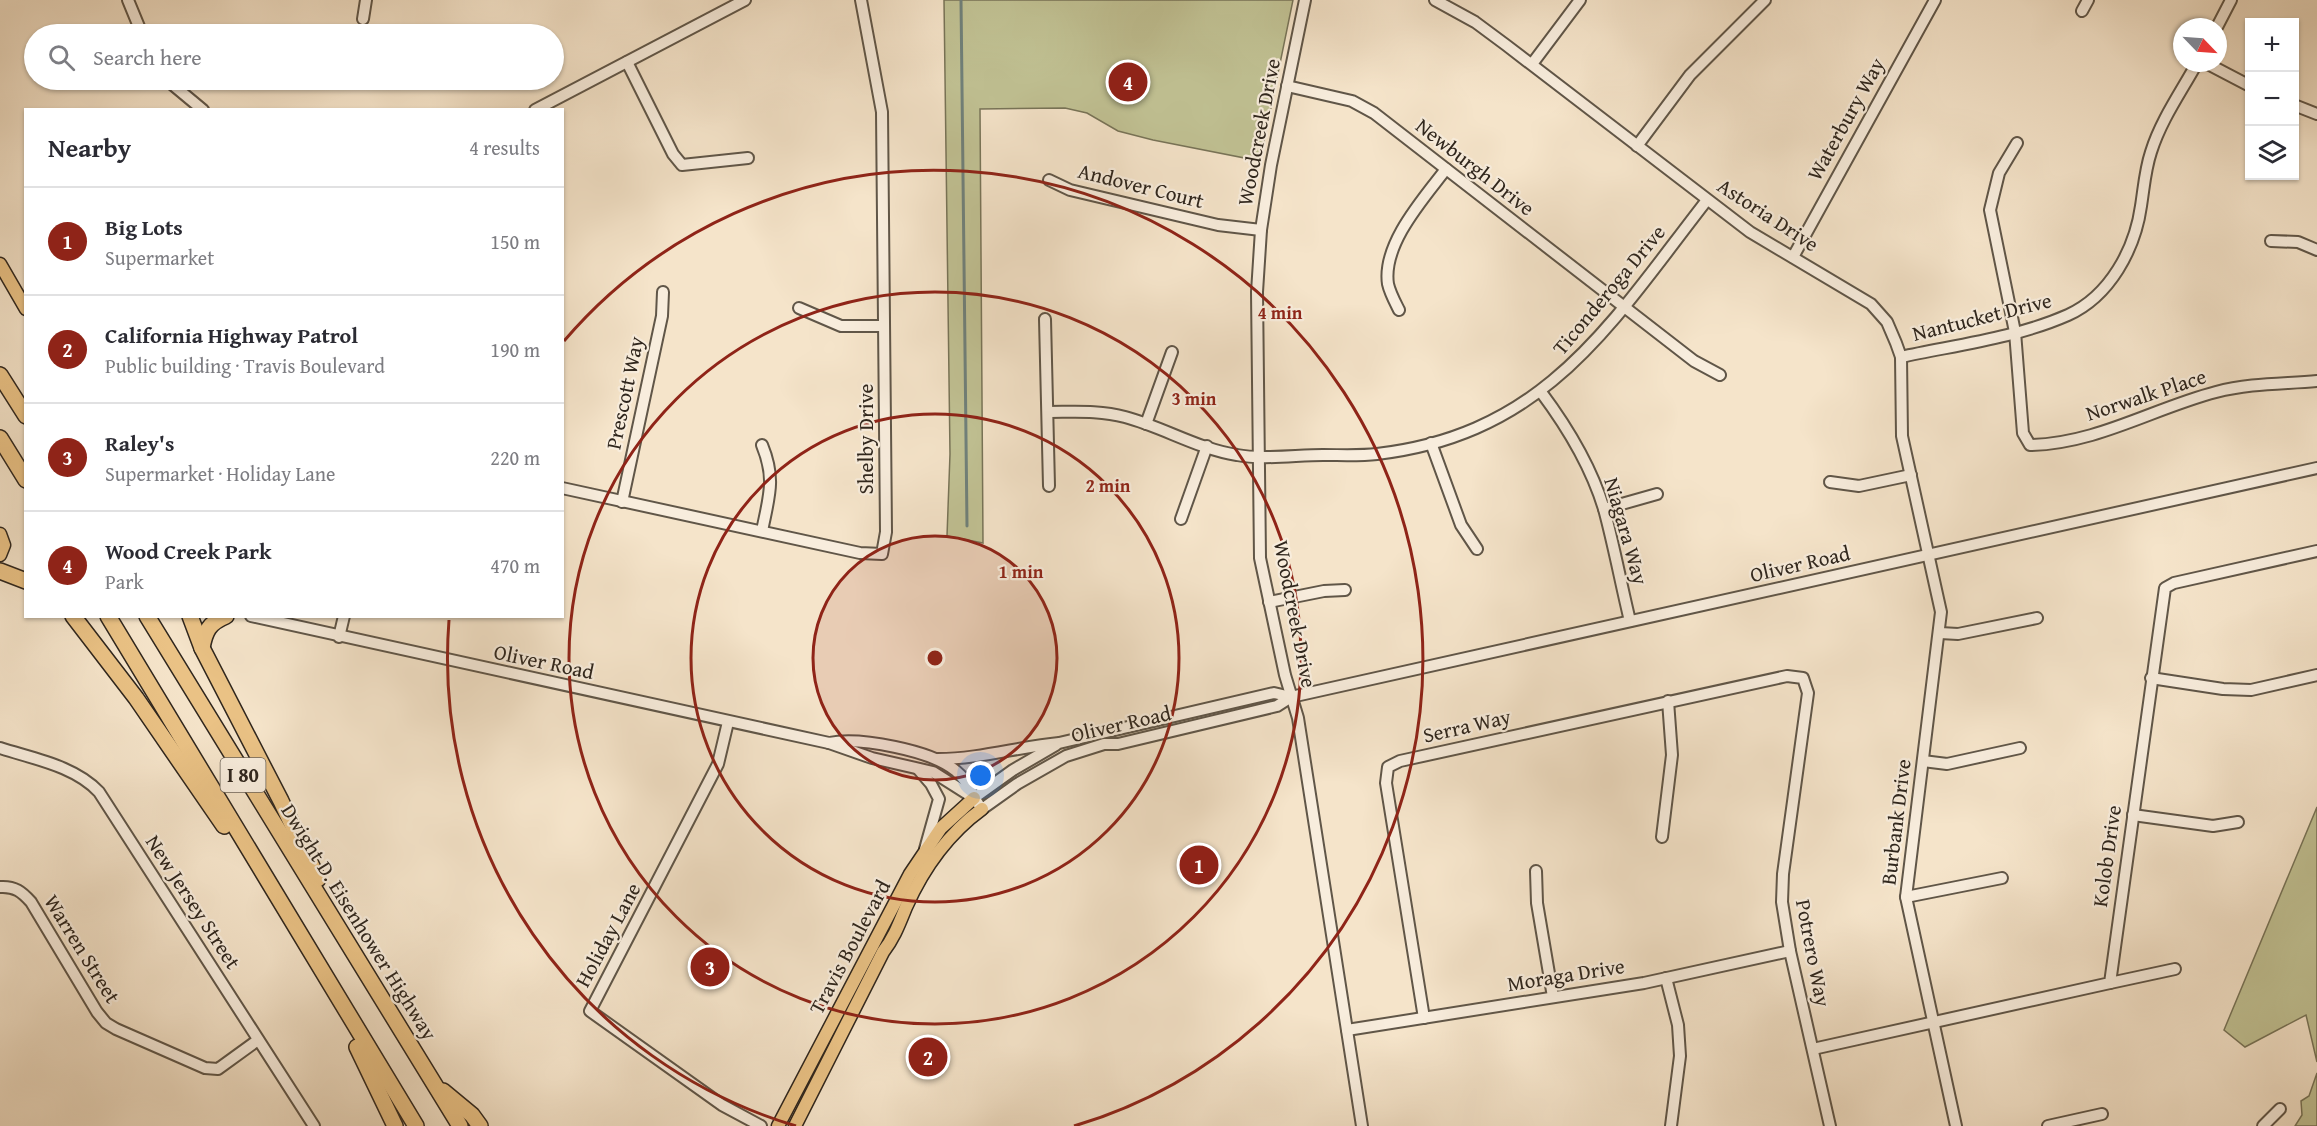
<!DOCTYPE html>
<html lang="en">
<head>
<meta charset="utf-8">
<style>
  :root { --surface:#fff; --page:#f7f7f7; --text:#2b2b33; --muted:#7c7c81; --line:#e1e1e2; --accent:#8f2418 }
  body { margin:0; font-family:"Gentium Book Plus",serif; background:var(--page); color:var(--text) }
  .controls { position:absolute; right:18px; top:18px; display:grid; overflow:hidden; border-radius:0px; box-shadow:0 2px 4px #0004 }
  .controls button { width:54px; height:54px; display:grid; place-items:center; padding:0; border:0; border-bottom:2px solid var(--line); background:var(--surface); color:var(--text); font:30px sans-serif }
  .compass { position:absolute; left:2173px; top:18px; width:54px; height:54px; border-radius:50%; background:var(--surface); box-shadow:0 2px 4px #0004; rotate:115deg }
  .you { position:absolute; left:981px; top:776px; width:21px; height:21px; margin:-15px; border:4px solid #fff; border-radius:50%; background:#1a73e8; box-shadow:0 0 0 9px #1a73e833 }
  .badge { display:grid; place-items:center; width:39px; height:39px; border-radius:50%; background:var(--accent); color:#fff; font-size:20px; font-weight:700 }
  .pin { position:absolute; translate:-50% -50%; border:3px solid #fff; box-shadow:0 2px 6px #0006 }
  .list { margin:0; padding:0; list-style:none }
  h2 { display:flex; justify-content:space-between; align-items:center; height:78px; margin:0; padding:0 24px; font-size:26px }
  h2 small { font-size:20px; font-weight:400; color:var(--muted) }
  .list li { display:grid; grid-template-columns:39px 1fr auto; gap:18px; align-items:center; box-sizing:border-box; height:108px; padding:0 24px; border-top:2px solid var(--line) }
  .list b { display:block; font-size:22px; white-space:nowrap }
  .list p { margin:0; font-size:20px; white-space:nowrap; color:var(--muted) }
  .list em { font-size:20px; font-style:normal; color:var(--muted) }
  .icon { flex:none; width:33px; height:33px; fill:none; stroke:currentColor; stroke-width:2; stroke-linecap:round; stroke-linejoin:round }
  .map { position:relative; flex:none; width:2317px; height:1126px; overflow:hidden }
  .search { position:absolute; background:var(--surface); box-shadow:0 2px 4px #0004; left:24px; top:24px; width:540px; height:66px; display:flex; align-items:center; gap:15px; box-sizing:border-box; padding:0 21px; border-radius:33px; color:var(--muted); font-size:22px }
  .panel { position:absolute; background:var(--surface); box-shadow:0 2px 4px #0004; left:24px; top:108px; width:540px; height:510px; border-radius:0px }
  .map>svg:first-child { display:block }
  .green { fill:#c1c294; stroke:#787458; stroke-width:1.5 }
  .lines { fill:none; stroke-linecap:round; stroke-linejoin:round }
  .stream { stroke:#70817b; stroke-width:3 }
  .minor-casing { stroke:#605648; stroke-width:14 }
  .major-casing { stroke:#2f261d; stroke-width:15 }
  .highway-casing { stroke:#2f261d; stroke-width:18 }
  .minor { stroke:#f8eddd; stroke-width:10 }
  .major { stroke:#eac285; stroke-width:12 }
  .highway { stroke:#eac285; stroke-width:15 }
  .ring { fill:none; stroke:#8f2418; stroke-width:3 }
  .labels { text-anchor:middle; stroke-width:4.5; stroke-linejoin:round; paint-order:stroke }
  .shield { fill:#f8eddd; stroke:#6b6257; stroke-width:1.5 }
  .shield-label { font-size:20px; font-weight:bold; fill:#2f261d }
  .street-label { font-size:21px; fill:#2f261d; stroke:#f8eddd }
  .centre { fill:#8f2418; stroke:#f8eddd; stroke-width:3 }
  .ring-label { font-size:18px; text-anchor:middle; font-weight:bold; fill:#8f2418; stroke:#f8eddd; stroke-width:4.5; stroke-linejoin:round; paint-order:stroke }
</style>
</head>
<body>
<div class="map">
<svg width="2317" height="1126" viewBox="0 0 2317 1126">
  <rect width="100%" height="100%" fill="#f5e4ca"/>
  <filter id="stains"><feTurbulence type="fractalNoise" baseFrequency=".00333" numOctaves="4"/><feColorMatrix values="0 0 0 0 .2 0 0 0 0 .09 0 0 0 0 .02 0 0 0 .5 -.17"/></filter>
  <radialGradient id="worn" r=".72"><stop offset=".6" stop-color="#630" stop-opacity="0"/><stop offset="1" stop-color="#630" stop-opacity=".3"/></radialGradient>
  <!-- green -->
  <g class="green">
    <polygon points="944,0 1293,0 1260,161 1153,140 1118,131 1087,113 1065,108 980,109 983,543 947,536 950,454"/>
    <polygon points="2317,807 2317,1062 2306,1015 2245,1047 2224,1030"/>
    <polygon points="2317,1073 2317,1126 2295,1126 2302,1115 2301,1101 2309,1096"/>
  </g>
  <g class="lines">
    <!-- stream -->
    <polyline class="stream" points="961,0 967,526"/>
    <!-- minor casing -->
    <g class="minor-casing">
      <g id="minor">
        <polyline points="128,0 142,34"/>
        <polyline points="1305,0 1271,165 1261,230 1257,292 1260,558 1285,675 1298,718 1362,1126"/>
        <polyline points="1435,0 1475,22 1506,45 1750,232 1871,304 1887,322 1896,343 1901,357 1902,436 1941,612 1906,897 1956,1126"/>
        <polyline points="2082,11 2088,0"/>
        <polyline points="363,19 366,0"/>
        <polyline points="2217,27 2231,0"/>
        <polyline points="627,62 673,154 682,165 748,158"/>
        <polyline points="2206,63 2250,86"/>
        <polyline points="1532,64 1580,0"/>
        <polyline points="167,80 203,110"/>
        <polyline points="1287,86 1352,101 1374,113 1694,361 1720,375"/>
        <polyline points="2294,105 2317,114"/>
        <polyline points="535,110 745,0"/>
        <path d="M2017,143l-18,30 -9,37 25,122 8,101 7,12c66,-1 124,-37 186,-53 34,-9 67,-8 101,-11"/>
        <polyline points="1637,146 1690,75 1765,0"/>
        <polyline points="1049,180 1070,190 1218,225 1261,230"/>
        <polyline points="2271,241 2298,242 2317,250"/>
        <polyline points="1793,257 1935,0"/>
        <polyline points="799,308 841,326 884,326"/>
        <path d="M1399,310c-4,-8 -9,-17 -11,-26 -6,-40 36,-86 58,-115"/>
        <polyline points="1045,319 1049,486"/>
        <path d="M1901,357c55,-12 115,-19 167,-42 42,-19 67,-66 73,-109 3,-19 4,-36 10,-54 10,-32 30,-60 46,-89"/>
        <path d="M1541,392c27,36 50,74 63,117 10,37 17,75 26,112"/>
        <path d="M1048,412c26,0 52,-2 77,5 38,10 73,32 112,38 25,5 60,0 86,0 18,0 37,1 54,-1 170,-20 234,-131 330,-254"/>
        <polyline points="1146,424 1172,352"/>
        <polyline points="1431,443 1461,525 1477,549"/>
        <polyline points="1830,482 1859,486 1911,475"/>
        <polyline points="562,488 860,553 882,554 886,532 882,112 861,0"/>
        <polyline points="622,502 662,316 663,292"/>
        <polyline points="1604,509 1657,494"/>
        <polyline points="1181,519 1207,446"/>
        <path d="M762,531c7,-35 14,-52 0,-86"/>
        <polyline points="1269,602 1324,591 1345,590"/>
        <polyline points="251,616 829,743 872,758 933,772 974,798"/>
        <polyline points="1940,633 1958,634 2037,618"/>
        <polyline points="339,637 344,616"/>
        <polyline points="2151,678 2223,689 2251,690 2317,675"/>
        <polyline points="728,722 718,764 590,1011 722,1105 761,1126"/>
        <path d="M829,743c31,-6 102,7 127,28 13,10 16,26 26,38l35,-25 49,-28 38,-12h14l159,-38 14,-9 1026,-229"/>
        <path d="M0,748c34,11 75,18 99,44l215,334"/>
        <path d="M938,759c41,0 80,-12 121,-16l215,-50 17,4"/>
        <polyline points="1923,761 1947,764 2020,748"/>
        <polyline points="918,769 931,784 939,799 925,849"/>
        <polyline points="974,798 1013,770 1056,745"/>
        <polyline points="2133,815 2213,826 2238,822"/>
        <polyline points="1662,837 1672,755 1668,701"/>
        <polyline points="1536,871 1537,903 1553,997"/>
        <path d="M0,887c15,-1 22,5 31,15l66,110 9,11 10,6 89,39 13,1 40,-29"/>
        <polyline points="1906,897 2002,878"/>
        <polyline points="1666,978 1678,1025 1680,1056 1671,1126"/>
        <polyline points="2110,983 2175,969"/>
        <polyline points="1424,1018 1386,783 1388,767 1400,761 1787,676 1803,678 1808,693 1783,874 1782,902 1790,951 1830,1126"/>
        <polyline points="1347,1030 1644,983 1790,951"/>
        <polyline points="1813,1049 2110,983 2165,588 2174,583 2317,551"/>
        <polyline points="2048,1126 2102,1114"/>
        <polyline points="2263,1126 2280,1109"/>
      </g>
    </g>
    <!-- major casing -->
    <g class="major-casing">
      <g id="major">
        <polyline points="0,264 26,309"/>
        <polyline points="0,534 4,545 0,555"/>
        <polyline points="778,1126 910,874 941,828 974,798"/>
        <path d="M795,1126l88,-174c11,-14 16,-28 23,-45 17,-38 43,-74 76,-98"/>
      </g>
    </g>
    <!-- highway casing -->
    <g class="highway-casing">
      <g id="highway">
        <polyline points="0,375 26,416"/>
        <polyline points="0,438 26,480"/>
        <polyline points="0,571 26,581"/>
        <polyline points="73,616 136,698 224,826"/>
        <polyline points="108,616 416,1126"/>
        <polyline points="147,616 460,1126"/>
        <polyline points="190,616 202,648 281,801 318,879"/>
        <path d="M202,648c3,-17 7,-25 24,-32"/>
        <polyline points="357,1047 395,1126"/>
        <polyline points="443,1091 472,1115 480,1126"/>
      </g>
    </g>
    <!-- minor -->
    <use href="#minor" class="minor"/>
    <!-- major -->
    <use href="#major" class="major"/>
    <!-- highway -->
    <use href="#highway" class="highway"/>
  </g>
  <!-- distance rings -->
  <circle cx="935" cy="658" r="122" fill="#8f2418" fill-opacity=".12"/>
  <g class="ring">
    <circle cx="935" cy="658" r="122"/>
    <circle cx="935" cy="658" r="244"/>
    <circle cx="935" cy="658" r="366"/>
    <path d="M796 1126A488 488 0 0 1 449 620M564 341A488 488 0 1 1 1074 1126"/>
  </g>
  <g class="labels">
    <!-- shield labels -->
    <rect class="shield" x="220.5" y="758" width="45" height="34" rx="4.5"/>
    <g class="shield-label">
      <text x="243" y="782">I 80</text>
    </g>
    <!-- street labels -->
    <g class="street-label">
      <text transform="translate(1846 119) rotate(-61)" y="7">Waterbury Way</text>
      <text transform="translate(1259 132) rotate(-79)" y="7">Woodcreek Drive</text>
      <text transform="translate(1475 167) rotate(38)" y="7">Newburgh Drive</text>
      <text transform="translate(1141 186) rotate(14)" y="7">Andover Court</text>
      <text transform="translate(1768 215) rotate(33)" y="7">Astoria Drive</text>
      <text transform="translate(1609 290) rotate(-50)" y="7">Ticonderoga Drive</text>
      <text transform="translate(1982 317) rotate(-14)" y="7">Nantucket Drive</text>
      <text transform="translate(625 393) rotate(-78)" y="7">Prescott Way</text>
      <text transform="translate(2146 395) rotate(-18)" y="7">Norwalk Place</text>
      <text transform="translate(866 439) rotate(-90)" y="7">Shelby Drive</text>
      <text transform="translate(1626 531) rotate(74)" y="7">Niagara Way</text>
      <text transform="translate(1800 564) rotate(-13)" y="7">Oliver Road</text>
      <text transform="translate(1295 614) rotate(79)" y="7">Woodcreek Drive</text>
      <text transform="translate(544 662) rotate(12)" y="7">Oliver Road</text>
      <text transform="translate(1121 724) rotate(-13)" y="7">Oliver Road</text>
      <text transform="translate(1467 726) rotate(-13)" y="7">Serra Way</text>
      <text transform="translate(1896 822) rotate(-83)" y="7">Burbank Drive</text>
      <text transform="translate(2107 856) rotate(-82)" y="7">Kolob Drive</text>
      <text transform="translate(193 902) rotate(57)" y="7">New Jersey Street</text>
      <text transform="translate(359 922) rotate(58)" y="7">Dwight D. Eisenhower Highway</text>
      <text transform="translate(608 935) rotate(-62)" y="7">Holiday Lane</text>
      <text transform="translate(850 947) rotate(-62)" y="7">Travis Boulevard</text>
      <text transform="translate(82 949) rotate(58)" y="7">Warren Street</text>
      <text transform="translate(1813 953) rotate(79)" y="7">Potrero Way</text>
      <text transform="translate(1566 975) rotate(-9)" y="7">Moraga Drive</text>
    </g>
  </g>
  <circle cx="935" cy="658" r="9" class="centre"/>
  <g class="ring-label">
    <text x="1280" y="319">4 min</text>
    <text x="1194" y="405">3 min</text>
    <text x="1108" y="492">2 min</text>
    <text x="1021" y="578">1 min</text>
  </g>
  <rect width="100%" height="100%" filter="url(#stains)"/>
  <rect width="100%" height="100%" fill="url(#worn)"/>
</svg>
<div class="controls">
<button>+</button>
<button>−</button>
<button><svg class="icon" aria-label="layers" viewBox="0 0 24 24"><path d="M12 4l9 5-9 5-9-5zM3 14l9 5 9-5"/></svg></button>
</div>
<svg class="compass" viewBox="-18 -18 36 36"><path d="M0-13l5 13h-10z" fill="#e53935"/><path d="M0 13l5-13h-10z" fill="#7c7c81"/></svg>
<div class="you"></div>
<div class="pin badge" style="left:1199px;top:865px">1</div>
<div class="pin badge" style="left:928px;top:1057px">2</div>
<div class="pin badge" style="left:710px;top:967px">3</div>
<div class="pin badge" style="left:1128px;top:82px">4</div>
<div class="search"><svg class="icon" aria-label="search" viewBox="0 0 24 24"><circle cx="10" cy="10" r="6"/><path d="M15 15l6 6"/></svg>Search here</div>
<section class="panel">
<h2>Nearby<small>4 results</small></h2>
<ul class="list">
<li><span class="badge">1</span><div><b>Big Lots</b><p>Supermarket</p></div><em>150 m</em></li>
<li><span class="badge">2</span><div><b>California Highway Patrol</b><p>Public building · Travis Boulevard</p></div><em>190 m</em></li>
<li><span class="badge">3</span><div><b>Raley's</b><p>Supermarket · Holiday Lane</p></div><em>220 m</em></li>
<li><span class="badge">4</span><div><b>Wood Creek Park</b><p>Park</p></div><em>470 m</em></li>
</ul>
</section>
</div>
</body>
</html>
